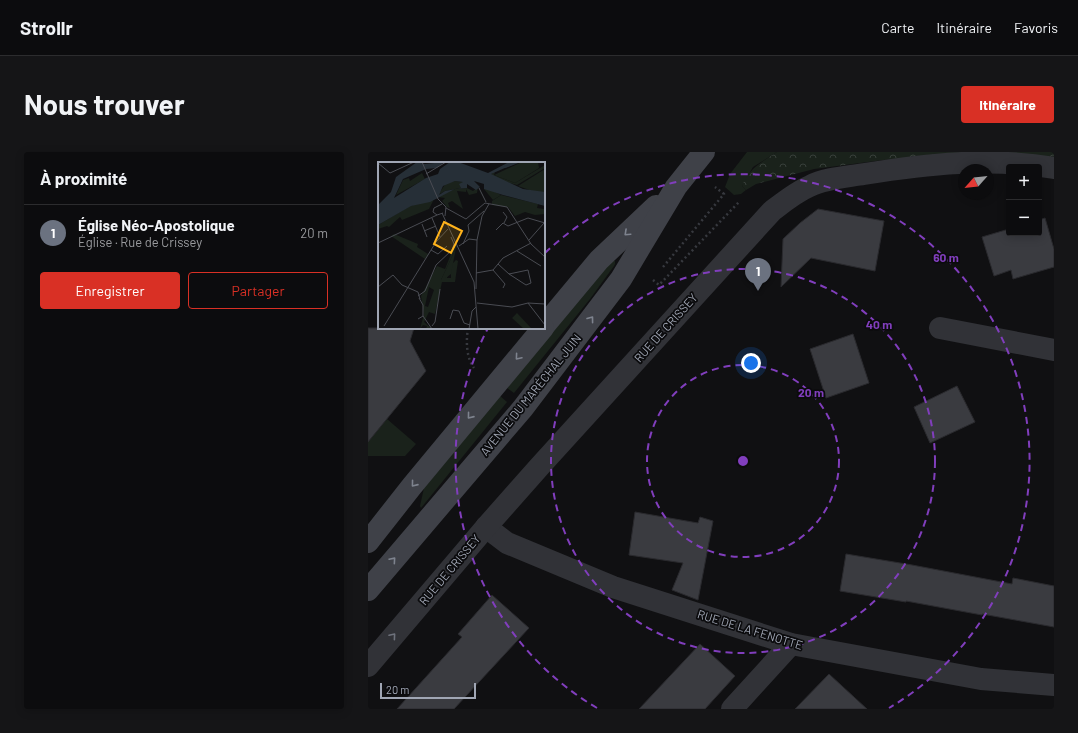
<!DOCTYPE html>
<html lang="fr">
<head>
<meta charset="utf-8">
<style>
  :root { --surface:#0c0c0e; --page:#151517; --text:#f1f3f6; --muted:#9a9b9e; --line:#2c2c2e; --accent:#d93025 }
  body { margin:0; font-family:Barlow,sans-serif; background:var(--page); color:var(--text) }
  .controls { position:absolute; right:12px; top:12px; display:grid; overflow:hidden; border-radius:4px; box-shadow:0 2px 10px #0003 }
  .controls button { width:36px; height:36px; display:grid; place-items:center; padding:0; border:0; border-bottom:1px solid var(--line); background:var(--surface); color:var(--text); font:20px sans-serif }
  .compass { position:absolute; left:590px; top:12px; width:36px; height:36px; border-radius:50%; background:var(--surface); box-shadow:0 2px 10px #0003; rotate:243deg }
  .scale { position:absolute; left:12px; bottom:10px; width:96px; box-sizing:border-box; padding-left:4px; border:2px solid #a0a6b4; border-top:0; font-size:11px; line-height:14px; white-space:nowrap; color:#a0a6b4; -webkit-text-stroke:3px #0b0b0d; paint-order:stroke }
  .you { position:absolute; left:383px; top:211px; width:14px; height:14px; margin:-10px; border:3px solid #fff; border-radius:50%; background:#1a73e8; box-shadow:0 0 0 6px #1a73e833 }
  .badge { display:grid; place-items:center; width:26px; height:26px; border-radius:50%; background:var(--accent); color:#fff; font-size:13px; font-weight:700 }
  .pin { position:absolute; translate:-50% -33px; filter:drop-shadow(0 1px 2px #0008) }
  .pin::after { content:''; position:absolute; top:21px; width:14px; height:12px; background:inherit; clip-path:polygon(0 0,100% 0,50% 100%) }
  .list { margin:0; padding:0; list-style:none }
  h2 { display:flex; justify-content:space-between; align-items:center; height:52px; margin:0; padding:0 16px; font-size:17px }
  h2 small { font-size:13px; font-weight:400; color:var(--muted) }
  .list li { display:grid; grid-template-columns:26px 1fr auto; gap:12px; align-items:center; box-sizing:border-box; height:56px; padding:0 16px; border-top:1px solid var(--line) }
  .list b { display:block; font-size:15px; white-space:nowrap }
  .list p { margin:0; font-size:13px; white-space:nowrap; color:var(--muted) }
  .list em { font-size:13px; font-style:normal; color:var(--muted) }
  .actions { display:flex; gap:8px; padding:12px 16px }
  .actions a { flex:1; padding:9px 0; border:1px solid var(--accent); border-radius:4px; text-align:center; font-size:14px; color:var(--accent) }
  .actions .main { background:var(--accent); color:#fff }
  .map { position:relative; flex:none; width:686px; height:557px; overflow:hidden; border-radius:4px }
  header { display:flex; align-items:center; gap:24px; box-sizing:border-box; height:56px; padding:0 20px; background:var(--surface); border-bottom:1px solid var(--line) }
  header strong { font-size:19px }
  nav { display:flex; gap:22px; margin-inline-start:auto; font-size:14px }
  .intro { display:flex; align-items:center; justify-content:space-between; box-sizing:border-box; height:96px; padding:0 24px }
  h1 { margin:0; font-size:28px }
  .button { padding:10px 18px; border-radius:4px; background:var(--accent); color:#fff; font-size:14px; font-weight:700 }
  main { display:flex; gap:24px; padding:0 24px }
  aside { flex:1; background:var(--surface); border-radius:4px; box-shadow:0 2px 10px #0003 }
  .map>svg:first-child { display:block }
  .grass { fill:#1a221b }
  .forest { fill:url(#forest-crowns) }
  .building { fill:#3a3b40; stroke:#2a2a2e }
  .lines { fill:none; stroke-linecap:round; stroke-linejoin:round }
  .path { stroke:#37393f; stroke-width:2.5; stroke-dasharray:2 3; stroke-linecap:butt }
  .minor { stroke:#313237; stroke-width:22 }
  .secondary { stroke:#3f4148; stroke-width:22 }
  .oneway { stroke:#7e838e }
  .oneway2 { stroke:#6e727c }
  .ring { fill:none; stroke:#813ebd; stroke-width:2; stroke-dasharray:7 5 }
  .labels { text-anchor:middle; stroke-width:3.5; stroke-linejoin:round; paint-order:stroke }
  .street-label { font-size:12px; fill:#a0a6b4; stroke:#0b0b0d }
  .inset-river { fill:none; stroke:#262f37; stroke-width:2 }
  .inset-road { fill:none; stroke:#4a4c53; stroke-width:1 }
  .view { fill:#ffb31c; fill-opacity:0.15; stroke:#ffb31c; stroke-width:2 }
  .inset-edge { fill:none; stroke:#a0a6b4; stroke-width:2 }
  .centre { fill:#813ebd; stroke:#0b0b0d; stroke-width:2 }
  .ring-label { font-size:12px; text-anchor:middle; font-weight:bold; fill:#813ebd; stroke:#0b0b0d; stroke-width:3.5; stroke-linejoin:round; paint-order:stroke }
</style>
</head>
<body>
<header>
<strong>Strollr</strong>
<nav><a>Carte</a><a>Itinéraire</a><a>Favoris</a></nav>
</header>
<div class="intro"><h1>Nous trouver</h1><a class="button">Itinéraire</a></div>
<main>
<aside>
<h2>À proximité<small></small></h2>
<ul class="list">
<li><span class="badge" style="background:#6b7280">1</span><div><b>Église Néo-Apostolique</b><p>Église · Rue de Crissey</p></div><em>20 m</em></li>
</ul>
<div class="actions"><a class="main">Enregistrer</a><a>Partager</a></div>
</aside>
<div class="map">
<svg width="686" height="557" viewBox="0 0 686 557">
  <defs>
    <pattern id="forest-crowns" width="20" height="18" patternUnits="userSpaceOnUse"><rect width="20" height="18" fill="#1a221b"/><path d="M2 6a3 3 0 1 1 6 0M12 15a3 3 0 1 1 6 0" fill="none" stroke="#383f3a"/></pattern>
  </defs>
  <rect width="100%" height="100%" fill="#101012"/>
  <!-- grass -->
  <g class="grass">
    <polygon points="379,0 409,0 385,15 374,34 378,38 373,42 366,43 357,35 362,22"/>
    <polygon points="245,109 247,109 247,112 246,114 222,147 146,241 139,236 241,111"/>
    <polygon points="132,244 139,250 53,356 52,354 56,336"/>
    <polygon points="19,267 48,292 37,304 0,304 0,290"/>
  </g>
  <!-- forest -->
  <path class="forest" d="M409,0h277v5l-71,-3 -100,6 -69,9 -58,15 -10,6 -4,-4c7,-18 20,-24 35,-34z"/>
  <!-- building -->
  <g class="building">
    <polygon points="450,57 516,69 507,119 443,106 413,135 415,87 432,71"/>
    <polygon points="677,66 686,97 686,115 645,127 643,118 626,124 614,85 641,77 641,81 671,81 671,68"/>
    <polygon points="0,176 46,176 42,189 58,219 0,290"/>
    <polygon points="485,182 501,231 458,246 442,197"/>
    <polygon points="589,234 607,270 562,291 546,255"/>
    <polygon points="267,360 330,371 332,365 345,369 330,448 304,438 315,411 261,403"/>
    <polygon points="478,402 544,413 644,432 645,426 686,434 686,475 614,462 614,463 538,449 538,450 472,439"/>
    <polygon points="124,443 161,476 86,557 29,557 94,485 90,482"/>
    <polygon points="332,492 367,524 337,557 271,557"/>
    <polygon points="461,522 499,557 427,557"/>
  </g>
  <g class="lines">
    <!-- path -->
    <g class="path">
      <polyline points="295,115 356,42 347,35"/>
      <polyline points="285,128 291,133 371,50 372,51"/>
      <path d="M100,176c-2,13 -2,29 6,40"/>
    </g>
    <!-- minor -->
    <g class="minor">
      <polyline points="572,176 686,198"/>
      <polyline points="118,375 139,391 245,435 423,492 613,527 686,533"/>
      <path d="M0,514l118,-139 54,-61 232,-255c13,-10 24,-19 38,-25 16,-8 36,-9 54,-12 62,-10 127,-17 190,-6"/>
      <polyline points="364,557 423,492"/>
    </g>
    <!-- secondary -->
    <g class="secondary">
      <polyline points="176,174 231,108 288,54"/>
      <polyline points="0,390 44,334 175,176"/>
      <polyline points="0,438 155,256 253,127 308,35 336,0"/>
    </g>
  </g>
  <!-- one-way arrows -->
  <defs><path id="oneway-chevron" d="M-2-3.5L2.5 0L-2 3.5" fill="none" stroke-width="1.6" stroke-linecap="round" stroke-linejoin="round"/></defs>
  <g class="oneway">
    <use href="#oneway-chevron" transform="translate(259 81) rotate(137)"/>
    <use href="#oneway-chevron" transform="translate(223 167) rotate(-53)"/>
    <use href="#oneway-chevron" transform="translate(150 205) rotate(130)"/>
    <use href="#oneway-chevron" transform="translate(102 264) rotate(129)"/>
    <use href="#oneway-chevron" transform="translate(46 332) rotate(129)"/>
    <use href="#oneway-chevron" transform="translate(25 408) rotate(-49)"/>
  </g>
  <use class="oneway2" href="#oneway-chevron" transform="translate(25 484) rotate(-50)"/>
  <!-- distance rings -->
  <g class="ring">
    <circle cx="375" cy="309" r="96"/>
    <circle cx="375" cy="309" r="192"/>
    <path d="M229 556A287 287 0 0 1 120 176M177 101A287 287 0 1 1 521 556"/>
  </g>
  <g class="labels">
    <!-- street labels -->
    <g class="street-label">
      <text transform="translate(298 176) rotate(-48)" y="4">RUE DE CRISSEY</text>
      <text transform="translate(163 243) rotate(-51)" y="4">AVENUE DU MARÉCHAL JUIN</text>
      <text transform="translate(82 418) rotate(-50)" y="4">RUE DE CRISSEY</text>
      <text transform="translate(382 478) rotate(17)" y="4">RUE DE LA FENOTTE</text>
    </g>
  </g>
  <!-- overview -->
  <g transform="translate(10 10)">
    <rect width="167" height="167" fill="#101012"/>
    <path d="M167,3v3l-28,17 -18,-5 -9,-6 5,-2 -1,3 21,8zM167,7v23h-10l-17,-6zM123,33l37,9 -1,4 7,1 1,5 -10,1 -10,-3 -10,4 -7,-9 -16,-2v-4zM77,82l2,2 -16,34 7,-5 -1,3h4v-13l5,-5 2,1 -3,21h-13l-7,32 -6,-2 -5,10 8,7h-6l1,-3 -4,-1 -3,4 4,-15 -3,-18 16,-30 8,3zM51,125l5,3 -6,17 -3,-1zM139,151l15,16h-8l-12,-11z" fill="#1a221b" fill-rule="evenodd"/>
    <path d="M77,19l8,1 -2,6 -16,3 -7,4 8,-12zM78,86l-5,26 -9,7 -1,-1z" fill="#1a221b"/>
    <path d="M144,0h16l1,6 -24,15 -21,-8zM44,11l3,6 -29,16 7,-15 6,-2 1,3zM100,25l-1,6 -8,2 -3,-6v3l-9,-1 6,18 -11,-8 -4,2 2,5 -3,-1 -5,-6 3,-3 -7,-1 17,-8 12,-1 6,3zM56,37l-5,10 -27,11 -2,-3 -11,10 -2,-1 -9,3v-4l32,-19z" fill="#1a221b"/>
    <path d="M106,27h5l12,6 -8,5zM16,72l24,10 -1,3 11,7 -3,5 -34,-23z" fill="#1a221b"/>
    <path d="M39,0l8,2 19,-2 -7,6 -11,1 -23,10 -9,19 32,-20 12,-4 2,-5 10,-7h8l30,11 21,-11h10l-28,12 32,15 22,3v14l-42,-11 -19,-6v-5l-10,-3 6,6 -4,3 -9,-6v4l-12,1 -25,13 -19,4 -33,19v-20l13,-13 5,-15zM77,19l8,1 -4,2 2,4 -16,3 -6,4 4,-9z" fill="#262f37" fill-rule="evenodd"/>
    <path class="inset-river" d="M127,5l13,-5"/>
    <path class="inset-road" d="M44,0l16,37 8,8 -1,9M0,1l12,10 24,-11M48,12l20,-12M101,26l7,14M64,42l-8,4 -1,4 4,3 6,-2M68,46l20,11 19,-16 22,4 24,37 14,13M125,50l4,5 -3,6M64,51l32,69 4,47M54,56l8,19M44,62l5,13M118,68l7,-7 5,3 20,-8 17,5M46,69l12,-5M151,78l15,-17M0,81l59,-28M85,82l6,-13 -1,-6 16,-14M81,84l10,-7 8,1M53,88l7,4 9,-8M139,89l24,15M120,102l11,10 19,-4 3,13 -5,2 -17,-11M115,108l12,14 -2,4M98,111l17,-3 10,-12 28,-15M0,125l15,-12 9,10 16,7 2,7M98,127l1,-49 5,-24 7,-12M40,134l7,-5 11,-26 16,-15 2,-6 -3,-7M99,141l35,4 16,-4 17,1M150,141l17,22M45,154l9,13M40,157l5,-3v-11l-4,-7M72,157l3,-9 6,1 5,12 6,2M6,164l52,-84 12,-13M54,164l3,-4 5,-33M91,167l3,-18 4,-4"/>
    <path class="view" d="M66,60l18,9 -11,22 -17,-9z"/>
    <rect width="167" height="167" class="inset-edge"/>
  </g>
  <circle cx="375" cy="309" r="6" class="centre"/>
  <g class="ring-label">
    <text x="578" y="110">60 m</text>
    <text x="511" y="177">40 m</text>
    <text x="443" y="245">20 m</text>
  </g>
</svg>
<div class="controls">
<button>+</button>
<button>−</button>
</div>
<svg class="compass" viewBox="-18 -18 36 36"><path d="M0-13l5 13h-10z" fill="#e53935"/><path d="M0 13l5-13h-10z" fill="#9a9b9e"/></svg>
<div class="scale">20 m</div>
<div class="you"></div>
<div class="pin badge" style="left:390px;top:139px;background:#6b7280">1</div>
</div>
</main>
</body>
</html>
